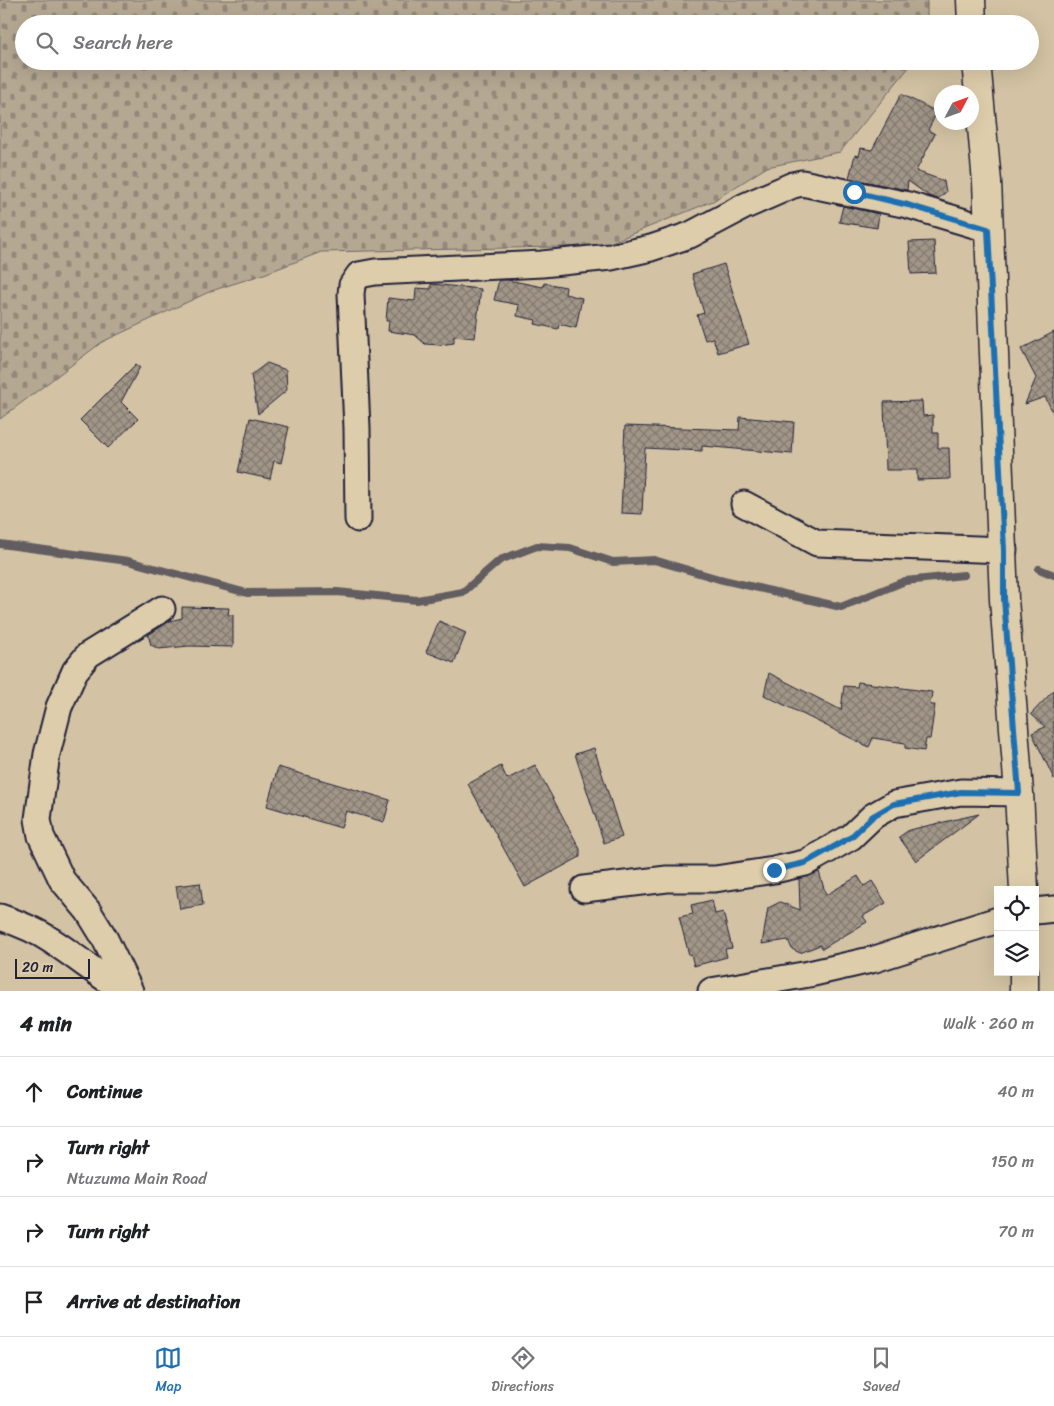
<!DOCTYPE html>
<html lang="en">
<head>
<meta charset="utf-8">
<style>
  :root { --surface:#fff; --page:#f2f2f2; --text:#202124; --muted:#757577; --line:#e0e0e0; --accent:#1f6fb2 }
  body { margin:0; font-family:Sriracha,sans-serif; background:var(--page); color:var(--text) }
  .controls { position:absolute; right:15px; bottom:15px; display:grid; overflow:hidden; border-radius:0px; box-shadow:0 5px 20px #0002 }
  .controls button { width:45px; height:45px; display:grid; place-items:center; padding:0; border:0; border-bottom:1px solid var(--line); background:var(--surface); color:var(--text); font:25px sans-serif }
  .compass { position:absolute; left:934px; top:85px; width:45px; height:45px; border-radius:50%; background:var(--surface); box-shadow:0 5px 20px #0002; rotate:49deg }
  .scale { position:absolute; left:15px; bottom:12px; width:75px; box-sizing:border-box; padding-left:5px; border:2px solid #22223b; border-top:0; font-size:14px; line-height:18px; white-space:nowrap; color:#22223b; -webkit-text-stroke:4px #decdab; paint-order:stroke }
  .stop { position:absolute; width:15px; height:15px; margin:-11px; border:4px solid #1f6fb2; border-radius:50%; background:#fff }
  .stop.end { background:#1f6fb2; border-color:#fff; box-shadow:0 1px 5px #0008 }
  .list { margin:0; padding:0; list-style:none }
  h2 { display:flex; justify-content:space-between; align-items:center; height:65px; margin:0; padding:0 20px; font-size:21px }
  h2 small { font-size:16px; font-weight:400; color:var(--muted) }
  .list li { display:grid; grid-template-columns:32px 1fr auto; gap:15px; align-items:center; box-sizing:border-box; height:70px; padding:0 20px; border-top:1px solid var(--line) }
  .list b { display:block; font-size:19px; white-space:nowrap }
  .list p { margin:0; font-size:16px; white-space:nowrap; color:var(--muted) }
  .list em { font-size:16px; font-style:normal; color:var(--muted) }
  .icon { flex:none; width:28px; height:28px; fill:none; stroke:currentColor; stroke-width:2; stroke-linecap:round; stroke-linejoin:round }
  .map { position:relative; flex:none; width:1054px; height:991px; overflow:hidden }
  .search { position:absolute; background:var(--surface); box-shadow:0 5px 20px #0002; left:15px; right:15px; top:15px; height:55px; display:flex; align-items:center; gap:12px; box-sizing:border-box; padding:0 18px; border-radius:28px; color:var(--muted); font-size:19px }
  .sheet { height:345px; background:var(--surface) }
  nav { display:flex; justify-content:space-around; align-items:center; box-sizing:border-box; height:70px; border-top:1px solid var(--line); background:var(--surface); font-size:14px; color:var(--muted) }
  nav a { display:grid; justify-items:center; gap:2px }
  nav .on { color:var(--accent) }
  .map>svg:first-child { display:block }
  .cemetery { fill:url(#cemetery-stones); stroke:#6c6567 }
  .lines { fill:none; stroke-linecap:round; stroke-linejoin:round }
  .stream { stroke:#625d61; stroke-width:8 }
  .building { fill:url(#building-cross-hatch); stroke:#22223b }
  .minor-casing { stroke:#22223b; stroke-width:29 }
  .major-casing { stroke:#22223b; stroke-width:31 }
  .minor { stroke:#decdab; stroke-width:25 }
  .major { stroke:#decdab; stroke-width:28 }
  .route { stroke:#1f6fb2; stroke-width:6 }
</style>
</head>
<body>
<div class="map">
<svg width="1054" height="991" viewBox="0 0 1054 991">
  <defs>
    <pattern id="cemetery-stones" width="16" height="16" patternUnits="userSpaceOnUse" patternTransform="scale(1.25)"><rect width="16" height="16" fill="#b5a893"/><path d="M2 7V4a2 2 0 0 1 4 0v3zM10 15v-3a2 2 0 0 1 4 0v3z" fill="#938879"/></pattern>
    <pattern id="building-cross-hatch" width="8" height="8" patternUnits="userSpaceOnUse" patternTransform="scale(1.25)"><rect width="8" height="8" fill="#a19687"/><path d="M0 0l8 8M0 8l8-8" fill="none" stroke="#837a70"/></pattern>
  </defs>
  <rect width="100%" height="100%" fill="#d3c3a4"/>
  <filter id="ink" filterUnits="userSpaceOnUse"><feTurbulence type="fractalNoise" baseFrequency=".02" numOctaves="2"/><feDisplacementMap in="SourceGraphic" scale="10" xChannelSelector="R" yChannelSelector="G"/><feConvolveMatrix kernelMatrix="1 2 1 2 8 2 1 2 1" color-interpolation-filters="sRGB"/></filter>
  <g filter="url(#ink)">
    <!-- cemetery -->
    <polygon class="cemetery" points="0,0 927,0 927,24 24,24 24,61 914,61 840,152 767,167 713,201 602,246 321,252 264,274 211,291 102,342 0,419"/>
    <g class="lines">
      <!-- stream -->
      <g class="stream">
        <polyline points="0,544 128,561 247,593 337,592 417,600 463,592 500,560 537,546 570,548 613,562 654,560 719,579 841,607 905,581 964,575"/>
        <polyline points="1039,569 1054,575"/>
      </g>
    </g>
    <!-- building -->
    <g class="building">
      <polygon points="901,94 937,112 928,130 935,134 916,171 944,181 946,192 938,199 929,196 908,181 907,190 849,178 855,155 859,156 861,148 872,150"/>
      <polygon points="843,206 879,214 877,228 839,222"/>
      <polygon points="934,241 936,273 911,274 909,242"/>
      <polygon points="724,264 749,344 718,353 713,338 705,340 697,315 704,313 692,274"/>
      <polygon points="499,280 508,280 543,287 544,283 566,287 565,294 582,298 576,328 559,324 558,329 535,324 536,320 517,316 519,305 494,300"/>
      <polygon points="431,284 481,289 475,338 454,336 454,343 439,345 425,344 415,335 388,331 389,321 386,321 388,298 415,301 416,288 431,289"/>
      <polygon points="1054,332 1054,414 1045,397 1025,404 1036,378 1021,349"/>
      <polygon points="267,363 286,370 287,390 258,414 251,375"/>
      <polygon points="136,364 140,367 121,402 138,419 108,448 80,420"/>
      <polygon points="922,401 923,416 933,415 933,433 938,433 938,448 949,448 950,479 917,480 917,470 886,470 884,402"/>
      <polygon points="740,417 794,422 792,454 702,446 702,451 645,448 642,514 621,513 625,426 739,430"/>
      <polygon points="250,418 289,427 281,463 274,461 270,479 238,472"/>
      <polygon points="182,607 229,608 228,615 233,615 233,647 189,646 159,649 151,645 148,635 170,621 182,618"/>
      <polygon points="439,621 466,633 454,663 426,652"/>
      <polygon points="769,673 841,710 844,686 857,687 858,682 932,692 930,705 935,705 930,739 926,739 924,751 905,748 905,743 873,738 869,747 764,695"/>
      <polygon points="1054,690 1054,779 1032,733 1045,727 1031,714"/>
      <polygon points="594,748 622,837 604,843 575,754"/>
      <polygon points="535,765 580,849 580,857 525,887 468,784 501,766 507,779"/>
      <polygon points="278,767 390,800 384,822 346,811 341,828 267,806"/>
      <polygon points="979,814 916,861 899,837 909,830"/>
      <polygon points="819,872 826,895 858,876 864,886 872,881 886,903 863,916 867,922 822,949 820,945 800,953 792,949 788,940 762,944 768,908 780,902 800,910 799,879"/>
      <polygon points="200,883 203,905 180,909 176,886"/>
      <polygon points="712,900 715,914 723,912 732,948 725,949 727,957 694,966 691,954 689,955 679,917 693,914 691,905"/>
    </g>
    <g class="lines">
      <!-- minor casing -->
      <g class="minor-casing">
        <g id="minor">
          <polyline points="744,504 817,543 1004,550"/>
          <polyline points="358,519 357,428 351,294 352,285 359,275 375,272 542,264 611,257 651,248 690,235 745,206 793,185 802,183 908,205 988,229"/>
          <polyline points="584,889 667,879 715,879 774,870 805,863 851,837 873,816 894,804 961,792 1019,793"/>
          <polyline points="1035,911 1054,909"/>
          <path d="M0,917c18,6 36,13 52,24 25,16 47,35 73,50"/>
          <polyline points="130,991 104,937 88,911 62,880 41,836 38,819 47,754 59,707 75,671 88,655 162,609"/>
          <polyline points="711,991 809,974 875,959 998,920"/>
        </g>
      </g>
      <!-- major casing -->
      <g class="major-casing">
        <g id="major">
          <polyline points="971,0 972,24"/>
          <polyline points="976,61 987,182 1004,599 1019,793 1024,890"/>
          <polyline points="1024,991 1024,972"/>
        </g>
      </g>
      <!-- minor -->
      <use href="#minor" class="minor"/>
      <!-- major -->
      <use href="#major" class="major"/>
    </g>
  </g>
  <g class="lines" filter="url(#ink)">
    <!-- route -->
    <polyline class="route" points="774,870 805,863 851,837 873,816 894,804 961,792 1019,793 1004,599 1004,550 988,229 908,205 854,192"/>
  </g>
</svg>
<div class="controls">
<button><svg class="icon" aria-label="locate" viewBox="0 0 24 24"><circle cx="12" cy="12" r="6"/><path d="M12 2v4M12 18v4M2 12h4M18 12h4"/></svg></button>
<button><svg class="icon" aria-label="layers" viewBox="0 0 24 24"><path d="M12 4l9 5-9 5-9-5zM3 14l9 5 9-5"/></svg></button>
</div>
<svg class="compass" viewBox="-18 -18 36 36"><path d="M0-13l5 13h-10z" fill="#e53935"/><path d="M0 13l5-13h-10z" fill="#757577"/></svg>
<div class="scale">20 m</div>
<div class="stop" style="left:854px;top:192px"></div>
<div class="stop end" style="left:774px;top:870px"></div>
<div class="search"><svg class="icon" aria-label="search" viewBox="0 0 24 24"><circle cx="10" cy="10" r="6"/><path d="M15 15l6 6"/></svg>Search here</div>
</div>
<section class="sheet">
<h2>4 min<small>Walk · 260 m</small></h2>
<ul class="list">
<li><svg class="icon" aria-label="ahead" viewBox="0 0 24 24"><path d="M12 20V5M6 11l6-6 6 6"/></svg><div><b>Continue</b></div><em>40 m</em></li>
<li><svg class="icon" aria-label="right" viewBox="0 0 24 24"><path d="M7 20v-9h11M14 6l5 5-5 5"/></svg><div><b>Turn right</b><p>Ntuzuma Main Road</p></div><em>150 m</em></li>
<li><svg class="icon" aria-label="right" viewBox="0 0 24 24"><path d="M7 20v-9h11M14 6l5 5-5 5"/></svg><div><b>Turn right</b></div><em>70 m</em></li>
<li><svg class="icon" aria-label="arrive" viewBox="0 0 24 24"><path d="M6 21V4h12l-3 4 3 4H6"/></svg><div><b>Arrive at destination</b></div></li>
</ul>
</section>
<nav>
<a class="on"><svg class="icon" aria-label="map" viewBox="0 0 24 24"><path d="M3 6l6-2 6 2 6-2v14l-6 2-6-2-6 2zM9 4v14M15 6v14"/></svg>Map</a>
<a><svg class="icon" aria-label="directions" viewBox="0 0 24 24"><path d="M12 3l9 9-9 9-9-9zM9 14v-3h6M13 9l2 2-2 2"/></svg>Directions</a>
<a><svg class="icon" aria-label="saved" viewBox="0 0 24 24"><path d="M7 4h10v16l-5-4-5 4z"/></svg>Saved</a>
</nav>
</body>
</html>
